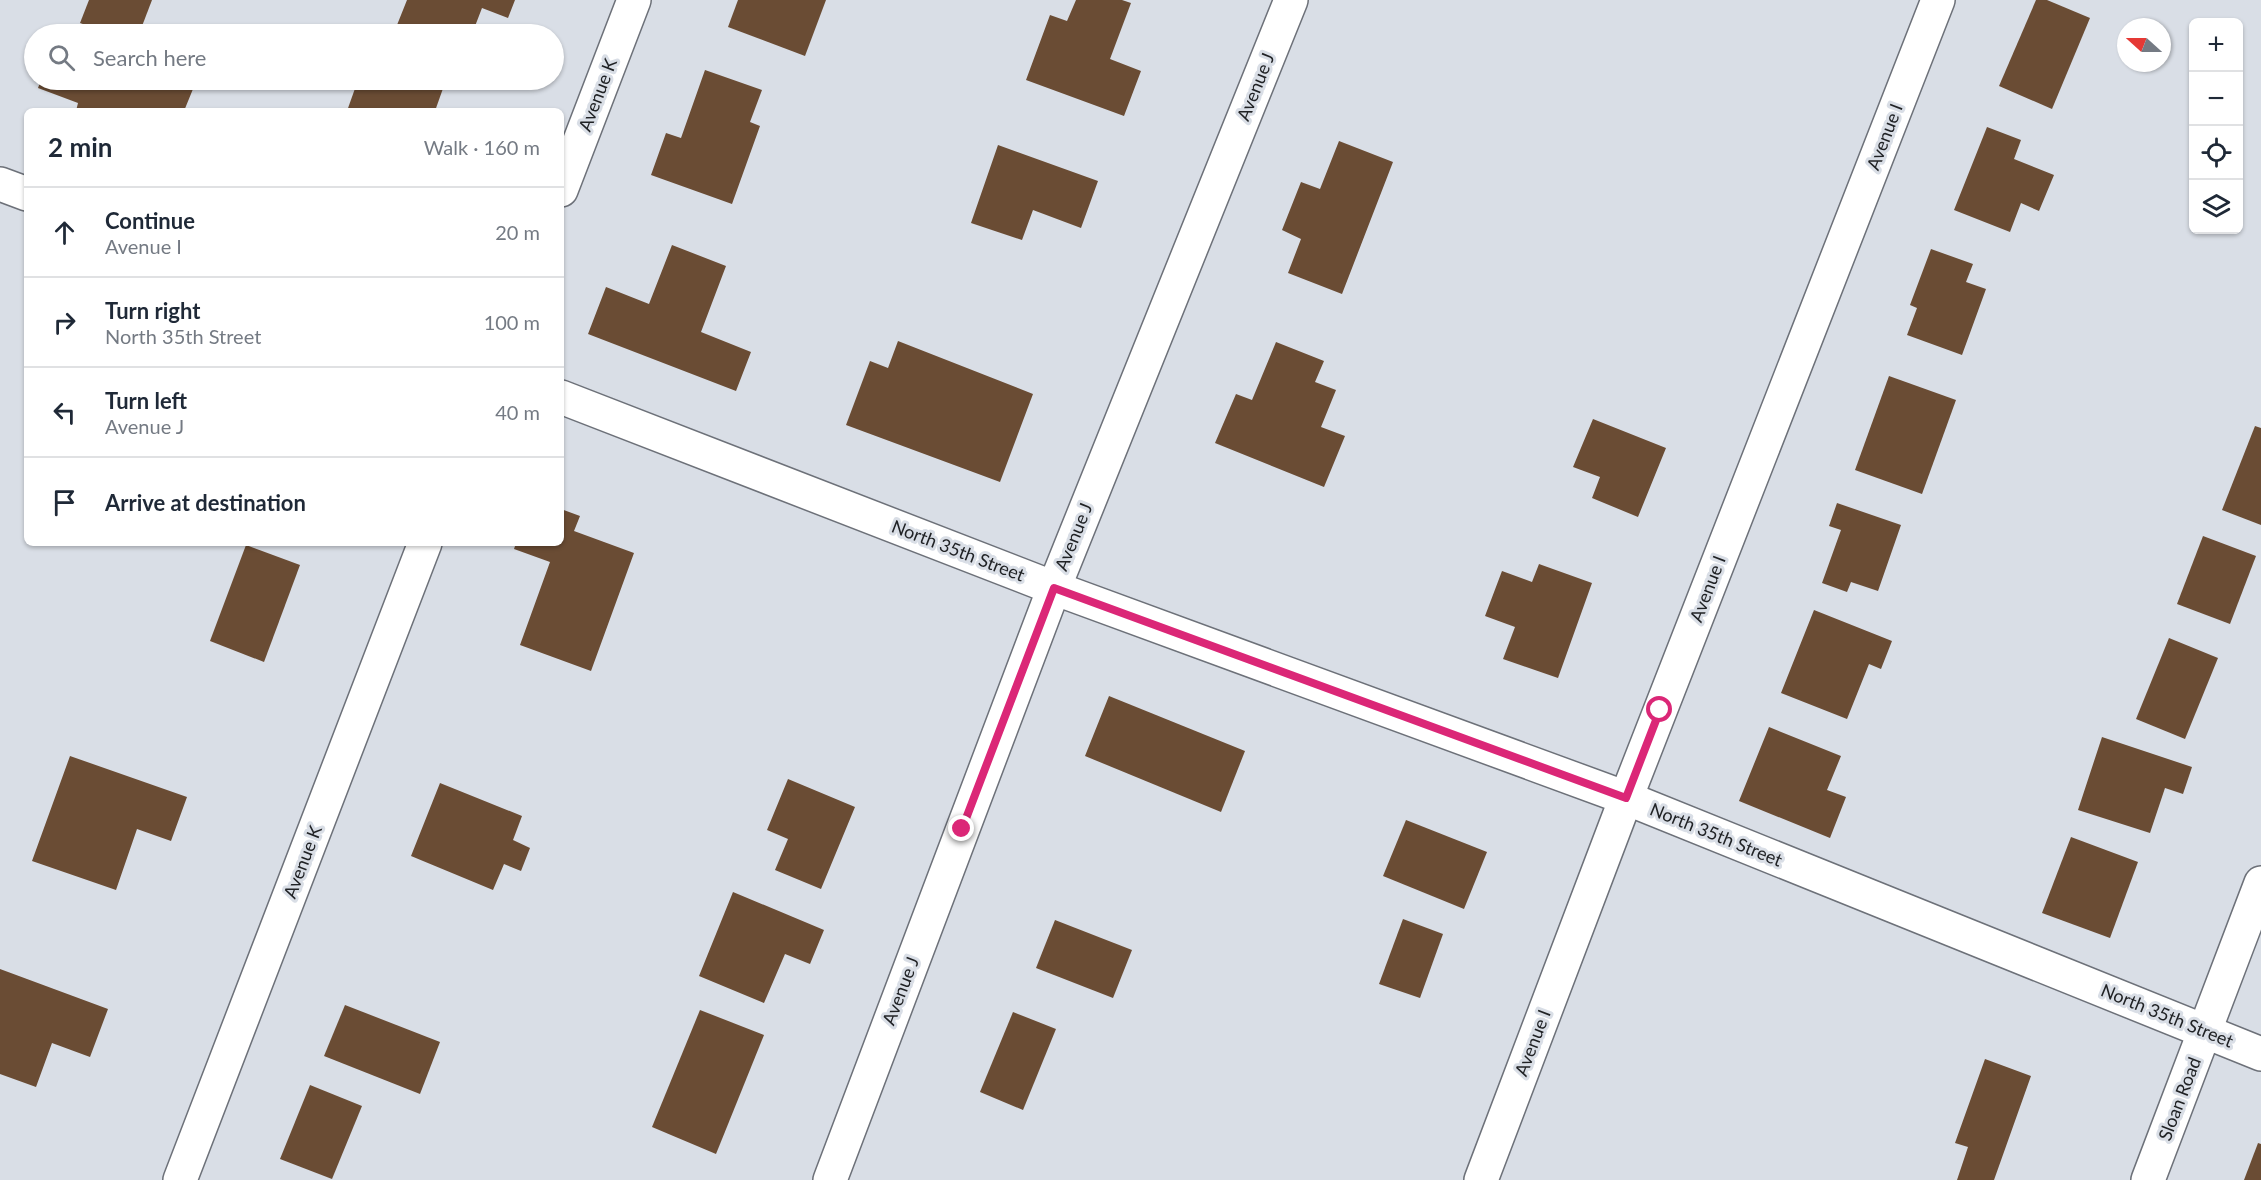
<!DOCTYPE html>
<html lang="en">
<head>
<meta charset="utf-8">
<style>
  :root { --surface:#fff; --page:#f2f2f3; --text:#1f2937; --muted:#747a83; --line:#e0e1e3 }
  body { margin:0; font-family:Lato,sans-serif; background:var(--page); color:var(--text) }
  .controls { position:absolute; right:18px; top:18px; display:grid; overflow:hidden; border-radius:9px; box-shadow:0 2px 4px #0004 }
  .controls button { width:54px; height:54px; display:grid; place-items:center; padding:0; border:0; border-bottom:2px solid var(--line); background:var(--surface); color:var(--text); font:30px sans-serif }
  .compass { position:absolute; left:2117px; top:18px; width:54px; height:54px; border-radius:50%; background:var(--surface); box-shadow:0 2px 4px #0004; rotate:291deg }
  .stop { position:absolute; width:18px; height:18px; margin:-14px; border:4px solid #db2777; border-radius:50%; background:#fff }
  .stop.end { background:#db2777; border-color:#fff; box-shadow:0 2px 6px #0008 }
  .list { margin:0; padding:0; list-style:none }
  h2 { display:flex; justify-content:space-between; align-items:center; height:78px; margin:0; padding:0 24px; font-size:26px }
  h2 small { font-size:20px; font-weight:400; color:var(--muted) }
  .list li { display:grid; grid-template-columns:39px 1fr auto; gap:18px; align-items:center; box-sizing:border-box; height:90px; padding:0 24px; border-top:2px solid var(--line) }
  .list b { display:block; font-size:22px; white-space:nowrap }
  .list p { margin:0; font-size:20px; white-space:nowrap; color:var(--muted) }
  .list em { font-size:20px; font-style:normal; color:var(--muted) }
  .icon { flex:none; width:33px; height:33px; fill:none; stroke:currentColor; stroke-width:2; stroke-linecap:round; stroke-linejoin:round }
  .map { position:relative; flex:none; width:2261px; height:1180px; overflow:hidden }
  .search { position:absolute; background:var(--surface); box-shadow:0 2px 4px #0004; left:24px; top:24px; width:540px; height:66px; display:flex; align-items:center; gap:15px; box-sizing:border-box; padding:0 21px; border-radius:33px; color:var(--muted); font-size:22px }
  .panel { position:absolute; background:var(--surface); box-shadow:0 2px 4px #0004; left:24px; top:108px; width:540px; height:438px; border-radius:9px }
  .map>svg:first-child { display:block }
  .building { fill:#6a4c34 }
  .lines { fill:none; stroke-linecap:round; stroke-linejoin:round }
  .minor-casing { stroke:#6d7179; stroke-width:36 }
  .minor { stroke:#fff; stroke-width:33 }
  .route { stroke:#db2777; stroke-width:8 }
  .labels { text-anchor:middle; stroke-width:6; stroke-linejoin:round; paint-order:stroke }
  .street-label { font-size:18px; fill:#202225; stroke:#d9dee6 }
</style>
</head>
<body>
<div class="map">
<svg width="2261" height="1180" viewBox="0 0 2261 1180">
  <rect width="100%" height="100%" fill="#d9dee6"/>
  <!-- building -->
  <g class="building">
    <polygon points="89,0 152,0 139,34 110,34 80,23"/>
    <polygon points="407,0 515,0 508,18 482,8 472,34 406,34 395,30"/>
    <polygon points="738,0 826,0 805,56 728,27"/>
    <polygon points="1076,0 1122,0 1131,3 1110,59 1141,71 1124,116 1026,80 1050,15 1067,21"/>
    <polygon points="2036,0 2047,0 2090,18 2052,109 1999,86"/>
    <polygon points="705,70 762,90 750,122 760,126 732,204 651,175 666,133 681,138"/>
    <polygon points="41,80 168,80 193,89 184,111 76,111 78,103 38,88"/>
    <polygon points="358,80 446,80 435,111 347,111"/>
    <polygon points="1987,127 2021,140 2014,159 2054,175 2039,211 2021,203 2010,232 1954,210"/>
    <polygon points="1339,141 1393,162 1342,294 1288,273 1301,239 1282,230 1301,182 1320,189"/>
    <polygon points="998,145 1098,181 1081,228 1033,210 1022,240 971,223"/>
    <polygon points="672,245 726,266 701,332 751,352 736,391 588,334 606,287 649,304"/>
    <polygon points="1931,249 1973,264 1966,282 1986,289 1962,355 1907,335 1917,308 1910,305"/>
    <polygon points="898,341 1033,394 1000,482 846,425 870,361 888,368"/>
    <polygon points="1276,342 1324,361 1315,382 1336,390 1321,427 1345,436 1324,487 1215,443 1236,394 1252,400"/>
    <polygon points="1889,376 1956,400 1922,494 1855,470"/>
    <polygon points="1593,419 1666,448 1638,517 1592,498 1600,477 1573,467"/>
    <polygon points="2255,426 2261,428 2261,525 2222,510"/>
    <polygon points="1837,503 1901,525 1878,591 1851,582 1847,592 1822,583 1841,530 1829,526"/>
    <polygon points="561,509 580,516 574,531 634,553 591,671 520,645 550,562 514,549 516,543 561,543"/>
    <polygon points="2203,536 2256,556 2230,624 2177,604"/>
    <polygon points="246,545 300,565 264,662 210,641"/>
    <polygon points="1539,564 1592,583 1558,678 1503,659 1515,627 1485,616 1502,571 1532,582"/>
    <polygon points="1814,610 1892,641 1881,669 1869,664 1847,719 1781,693"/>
    <polygon points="2169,638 2218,658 2185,739 2136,719"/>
    <polygon points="1109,696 1245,751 1221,812 1085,756"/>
    <polygon points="1769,727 1841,756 1827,790 1846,797 1830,838 1739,801"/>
    <polygon points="2102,737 2192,767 2183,794 2165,788 2150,833 2078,810"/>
    <polygon points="70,756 187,797 171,841 137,829 116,890 32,861"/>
    <polygon points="788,779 855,807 821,889 775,870 788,839 767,830"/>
    <polygon points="440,783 522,816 513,840 530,848 521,871 504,864 493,890 411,856"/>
    <polygon points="1406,820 1487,852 1464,909 1383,876"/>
    <polygon points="2071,837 2138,862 2110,938 2042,913"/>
    <polygon points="733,892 824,930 810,964 785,954 764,1003 699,976"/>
    <polygon points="1403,919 1443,934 1420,998 1379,984"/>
    <polygon points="1055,920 1132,950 1113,998 1036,968"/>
    <polygon points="0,969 108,1009 90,1057 52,1043 36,1087 0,1074"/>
    <polygon points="345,1005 440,1042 420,1094 324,1056"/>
    <polygon points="700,1010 764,1035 716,1154 652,1127"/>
    <polygon points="1013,1012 1056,1029 1023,1110 980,1092"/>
    <polygon points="1985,1059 2031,1076 1994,1180 1957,1180 1968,1147 1955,1143"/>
    <polygon points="310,1085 362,1106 332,1179 280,1159"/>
    <polygon points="2258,1143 2261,1144 2261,1180 2244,1180"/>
  </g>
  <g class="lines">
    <!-- minor casing -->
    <g class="minor-casing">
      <g id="minor">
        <polyline points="0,184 27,194"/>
        <polyline points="561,190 634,0"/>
        <polyline points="561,397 1054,588 1626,798 2261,1054"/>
        <polyline points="180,1180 425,543"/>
        <polyline points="830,1180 1054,588 1291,0"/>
        <polyline points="1481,1180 1626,798 1938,0"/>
        <polyline points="2148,1180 2261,883"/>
      </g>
    </g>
    <!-- minor -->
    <use href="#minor" class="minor"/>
  </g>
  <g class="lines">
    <!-- route -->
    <polyline class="route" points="962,829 1054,588 1626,798 1660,710"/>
  </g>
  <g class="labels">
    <!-- street labels -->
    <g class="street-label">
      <text transform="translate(1256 87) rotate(-68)" y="6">Avenue J</text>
      <text transform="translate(598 95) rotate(-69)" y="6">Avenue K</text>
      <text transform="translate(1885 137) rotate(-69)" y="6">Avenue I</text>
      <text transform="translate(1074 537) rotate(-68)" y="6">Avenue J</text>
      <text transform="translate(958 551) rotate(21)" y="6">North 35th Street</text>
      <text transform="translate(1708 589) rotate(-69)" y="6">Avenue I</text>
      <text transform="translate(1716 835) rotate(22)" y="6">North 35th Street</text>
      <text transform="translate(303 862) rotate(-69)" y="6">Avenue K</text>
      <text transform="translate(901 991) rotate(-69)" y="6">Avenue J</text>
      <text transform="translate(2167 1016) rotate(22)" y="6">North 35th Street</text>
      <text transform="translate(1533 1043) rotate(-69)" y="6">Avenue I</text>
      <text transform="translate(2180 1099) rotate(-69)" y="6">Sloan Road</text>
    </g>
  </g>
</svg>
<div class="controls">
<button>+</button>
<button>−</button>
<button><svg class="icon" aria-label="locate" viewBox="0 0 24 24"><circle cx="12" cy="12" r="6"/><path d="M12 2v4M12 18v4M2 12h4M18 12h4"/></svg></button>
<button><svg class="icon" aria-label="layers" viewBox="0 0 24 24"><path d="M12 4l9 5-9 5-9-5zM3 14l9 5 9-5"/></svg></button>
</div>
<svg class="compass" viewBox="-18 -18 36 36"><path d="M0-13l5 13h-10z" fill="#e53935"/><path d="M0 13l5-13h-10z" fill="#747a83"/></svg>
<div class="stop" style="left:1660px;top:710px"></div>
<div class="stop end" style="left:962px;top:829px"></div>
<div class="search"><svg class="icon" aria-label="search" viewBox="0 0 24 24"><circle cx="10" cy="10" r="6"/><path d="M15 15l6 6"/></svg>Search here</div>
<section class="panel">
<h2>2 min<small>Walk · 160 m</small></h2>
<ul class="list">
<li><svg class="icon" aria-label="ahead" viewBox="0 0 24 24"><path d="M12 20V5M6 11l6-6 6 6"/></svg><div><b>Continue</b><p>Avenue I</p></div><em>20 m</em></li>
<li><svg class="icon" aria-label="right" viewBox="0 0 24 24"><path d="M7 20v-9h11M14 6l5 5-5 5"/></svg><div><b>Turn right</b><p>North 35th Street</p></div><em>100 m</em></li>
<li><svg class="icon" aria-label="left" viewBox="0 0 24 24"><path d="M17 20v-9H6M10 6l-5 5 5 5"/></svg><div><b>Turn left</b><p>Avenue J</p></div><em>40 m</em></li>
<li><svg class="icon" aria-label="arrive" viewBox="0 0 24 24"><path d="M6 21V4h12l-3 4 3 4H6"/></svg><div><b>Arrive at destination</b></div></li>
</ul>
</section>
</div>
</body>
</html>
